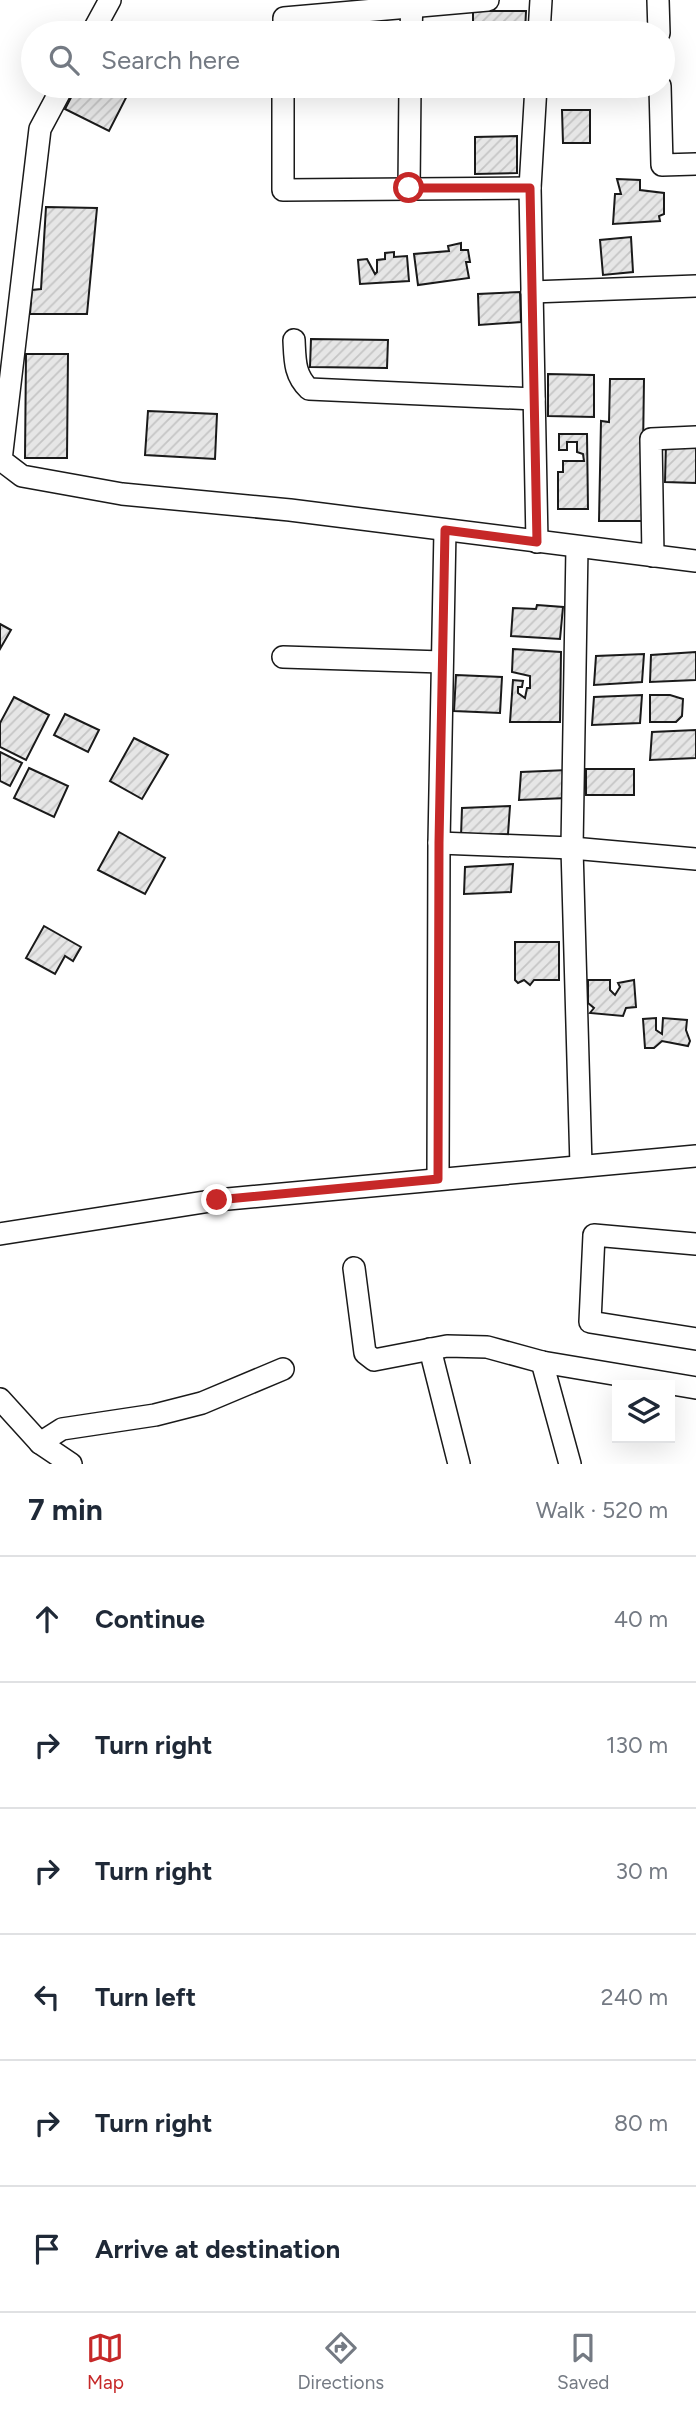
<!DOCTYPE html>
<html lang="en">
<head>
<meta charset="utf-8">
<style>
  :root { --surface:#fff; --page:#f6f6f7; --text:#1f2937; --muted:#747a83; --line:#e0e1e3; --accent:#c62828 }
  body { margin:0; font-family:Figtree,sans-serif; background:var(--page); color:var(--text) }
  .controls { position:absolute; right:21px; bottom:21px; display:grid; overflow:hidden; border-radius:0px; box-shadow:0 7px 28px #0002 }
  .controls button { width:63px; height:63px; display:grid; place-items:center; padding:0; border:0; border-bottom:2px solid var(--line); background:var(--surface); color:var(--text); font:35px sans-serif }
  .stop { position:absolute; width:21px; height:21px; margin:-16px; border:5px solid #c62828; border-radius:50%; background:#fff }
  .stop.end { background:#c62828; border-color:#fff; box-shadow:0 2px 7px #0008 }
  .list { margin:0; padding:0; list-style:none }
  h2 { display:flex; justify-content:space-between; align-items:center; height:91px; margin:0; padding:0 28px; font-size:30px }
  h2 small { font-size:23px; font-weight:400; color:var(--muted) }
  .list li { display:grid; grid-template-columns:46px 1fr auto; gap:21px; align-items:center; box-sizing:border-box; height:126px; padding:0 28px; border-top:2px solid var(--line) }
  .list b { display:block; font-size:26px; white-space:nowrap }
  .list em { font-size:23px; font-style:normal; color:var(--muted) }
  .icon { flex:none; width:38px; height:38px; fill:none; stroke:currentColor; stroke-width:2; stroke-linecap:round; stroke-linejoin:round }
  .map { position:relative; flex:none; width:696px; height:1464px; overflow:hidden }
  .search { position:absolute; background:var(--surface); box-shadow:0 7px 28px #0002; left:21px; right:21px; top:21px; height:77px; display:flex; align-items:center; gap:18px; box-sizing:border-box; padding:0 24px; border-radius:38px; color:var(--muted); font-size:26px }
  .sheet { height:847px; background:var(--surface) }
  nav { display:flex; justify-content:space-around; align-items:center; box-sizing:border-box; height:98px; border-top:2px solid var(--line); background:var(--surface); font-size:19px; color:var(--muted) }
  nav a { display:grid; justify-items:center; gap:4px }
  nav .on { color:var(--accent) }
  .map>svg:first-child { display:block }
  .building { fill:url(#building-hatch); stroke:#1a1a1a; stroke-width:2 }
  .lines { fill:none; stroke-linecap:round; stroke-linejoin:round }
  .minor-casing { stroke:#1a1a1a; stroke-width:24 }
  .minor { stroke:#fff; stroke-width:21 }
  .route { stroke:#c62828; stroke-width:9 }
</style>
</head>
<body>
<div class="map">
<svg width="696" height="1464" viewBox="0 0 696 1464">
  <defs>
    <pattern id="building-hatch" width="6" height="6" patternUnits="userSpaceOnUse" patternTransform="scale(1.75)"><rect width="6" height="6" fill="#e6e6e6"/><path d="M-1 1l2-2M0 6l6-6M5 7l2-2" fill="none" stroke="#c5c5c5"/></pattern>
  </defs>
  <rect width="100%" height="100%" fill="#fff"/>
  <!-- building -->
  <g class="building">
    <polygon points="473,11 526,11 525,33 473,33"/>
    <polygon points="77,86 132,86 109,131 65,109"/>
    <polygon points="562,110 590,110 590,143 563,143"/>
    <polygon points="517,136 517,173 475,174 475,137"/>
    <polygon points="617,179 640,180 640,190 664,193 664,214 659,216 660,221 613,224 615,194 621,194"/>
    <polygon points="46,207 97,208 87,314 30,314 32,290 41,289"/>
    <polygon points="631,237 633,272 603,275 600,240"/>
    <polygon points="461,243 461,250 468,250 470,262 466,262 469,278 418,285 414,254 449,251 448,246"/>
    <polygon points="394,252 394,257 407,256 409,281 360,284 358,260 367,259 375,274 377,272 377,260 385,259 385,253"/>
    <polygon points="520,292 521,322 479,325 478,294"/>
    <polygon points="311,339 388,340 387,368 310,367"/>
    <polygon points="26,354 68,354 67,458 25,458"/>
    <polygon points="548,374 594,375 594,417 548,416"/>
    <polygon points="610,379 644,379 642,521 599,521 601,421 609,422"/>
    <polygon points="148,411 217,414 215,459 145,455"/>
    <polygon points="559,434 587,434 588,509 558,509 558,472 563,472 563,461 584,461 583,454 577,452 577,442 567,442 567,450 559,450"/>
    <polygon points="666,443 696,444 696,483 665,482"/>
    <polygon points="537,605 563,607 560,639 511,636 513,608 536,609"/>
    <polygon points="0,624 11,630 0,649"/>
    <polygon points="513,649 561,652 560,722 510,722 513,680 523,681 522,687 518,687 518,693 525,698 527,688 530,688 530,676 512,672"/>
    <polygon points="696,652 696,680 650,682 651,655"/>
    <polygon points="644,654 642,682 594,685 596,656"/>
    <polygon points="456,675 502,677 500,713 454,711"/>
    <polygon points="642,695 640,723 592,725 594,697"/>
    <polygon points="650,695 670,695 683,699 682,716 676,722 650,722"/>
    <polygon points="14,697 49,715 26,760 0,747 0,723"/>
    <polygon points="65,714 99,730 88,752 54,735"/>
    <polygon points="696,730 696,758 650,760 652,732"/>
    <polygon points="134,738 168,755 142,799 110,781"/>
    <polygon points="0,752 22,763 10,786 0,781"/>
    <polygon points="29,768 68,786 54,817 14,798"/>
    <rect x="586" y="769" width="48" height="26"/>
    <polygon points="568,770 567,798 519,800 521,772"/>
    <polygon points="510,806 508,834 461,836 462,808"/>
    <polygon points="119,832 165,858 145,894 98,870"/>
    <polygon points="513,864 511,892 464,894 465,867"/>
    <polygon points="44,926 81,947 73,961 65,956 55,974 26,958"/>
    <polygon points="515,942 559,942 559,980 534,980 530,985 524,980 518,983 515,980"/>
    <polygon points="588,980 610,980 610,990 615,995 620,987 618,983 634,980 636,1007 626,1008 623,1016 590,1013 594,1008 588,1003"/>
    <polygon points="656,1018 656,1030 662,1034 663,1018 687,1020 686,1030 690,1041 688,1046 662,1041 654,1048 645,1048 643,1019"/>
  </g>
  <g class="lines">
    <!-- minor casing -->
    <g class="minor-casing">
      <g id="minor">
        <polyline points="658,0 659,33"/>
        <polyline points="92,33 110,0"/>
        <polyline points="284,33 284,18 488,0"/>
        <polyline points="411,33 412,0"/>
        <polyline points="539,33 541,0"/>
        <polyline points="63,86 40,129 1,460 22,476 122,494 290,510 696,561"/>
        <polyline points="283,86 283,190 530,188"/>
        <polyline points="536,86 530,188 537,542"/>
        <polyline points="660,86 662,165 696,164"/>
        <polyline points="409,189 410,86"/>
        <polyline points="532,292 696,286"/>
        <path d="M294,340c1,19 0,35 15,49l225,10"/>
        <polyline points="577,547 572,848 581,1166"/>
        <polyline points="653,556 651,439 696,437"/>
        <polyline points="283,657 442,662"/>
        <polyline points="439,843 572,848 696,859"/>
        <polyline points="438,1179 439,843 445,530"/>
        <polyline points="0,1234 217,1200 696,1156"/>
        <polyline points="696,1244 594,1235 590,1322 696,1339"/>
        <polyline points="354,1268 365,1353 374,1360 447,1346 487,1347 542,1362 696,1388"/>
        <polyline points="430,1349 459,1464"/>
        <polyline points="542,1362 570,1464"/>
        <polyline points="0,1399 40,1443 71,1464"/>
        <polyline points="40,1443 62,1429 155,1415 202,1403 283,1369"/>
      </g>
    </g>
    <!-- minor -->
    <use href="#minor" class="minor"/>
  </g>
  <g class="lines">
    <!-- route -->
    <polyline class="route" points="217,1200 438,1179 439,843 445,530 537,542 530,188 409,188"/>
  </g>
</svg>
<div class="controls">
<button><svg class="icon" aria-label="layers" viewBox="0 0 24 24"><path d="M12 4l9 5-9 5-9-5zM3 14l9 5 9-5"/></svg></button>
</div>
<div class="stop" style="left:409px;top:188px"></div>
<div class="stop end" style="left:217px;top:1200px"></div>
<div class="search"><svg class="icon" aria-label="search" viewBox="0 0 24 24"><circle cx="10" cy="10" r="6"/><path d="M15 15l6 6"/></svg>Search here</div>
</div>
<section class="sheet">
<h2>7 min<small>Walk · 520 m</small></h2>
<ul class="list">
<li><svg class="icon" aria-label="ahead" viewBox="0 0 24 24"><path d="M12 20V5M6 11l6-6 6 6"/></svg><div><b>Continue</b></div><em>40 m</em></li>
<li><svg class="icon" aria-label="right" viewBox="0 0 24 24"><path d="M7 20v-9h11M14 6l5 5-5 5"/></svg><div><b>Turn right</b></div><em>130 m</em></li>
<li><svg class="icon" aria-label="right" viewBox="0 0 24 24"><path d="M7 20v-9h11M14 6l5 5-5 5"/></svg><div><b>Turn right</b></div><em>30 m</em></li>
<li><svg class="icon" aria-label="left" viewBox="0 0 24 24"><path d="M17 20v-9H6M10 6l-5 5 5 5"/></svg><div><b>Turn left</b></div><em>240 m</em></li>
<li><svg class="icon" aria-label="right" viewBox="0 0 24 24"><path d="M7 20v-9h11M14 6l5 5-5 5"/></svg><div><b>Turn right</b></div><em>80 m</em></li>
<li><svg class="icon" aria-label="arrive" viewBox="0 0 24 24"><path d="M6 21V4h12l-3 4 3 4H6"/></svg><div><b>Arrive at destination</b></div></li>
</ul>
</section>
<nav>
<a class="on"><svg class="icon" aria-label="map" viewBox="0 0 24 24"><path d="M3 6l6-2 6 2 6-2v14l-6 2-6-2-6 2zM9 4v14M15 6v14"/></svg>Map</a>
<a><svg class="icon" aria-label="directions" viewBox="0 0 24 24"><path d="M12 3l9 9-9 9-9-9zM9 14v-3h6M13 9l2 2-2 2"/></svg>Directions</a>
<a><svg class="icon" aria-label="saved" viewBox="0 0 24 24"><path d="M7 4h10v16l-5-4-5 4z"/></svg>Saved</a>
</nav>
</body>
</html>
